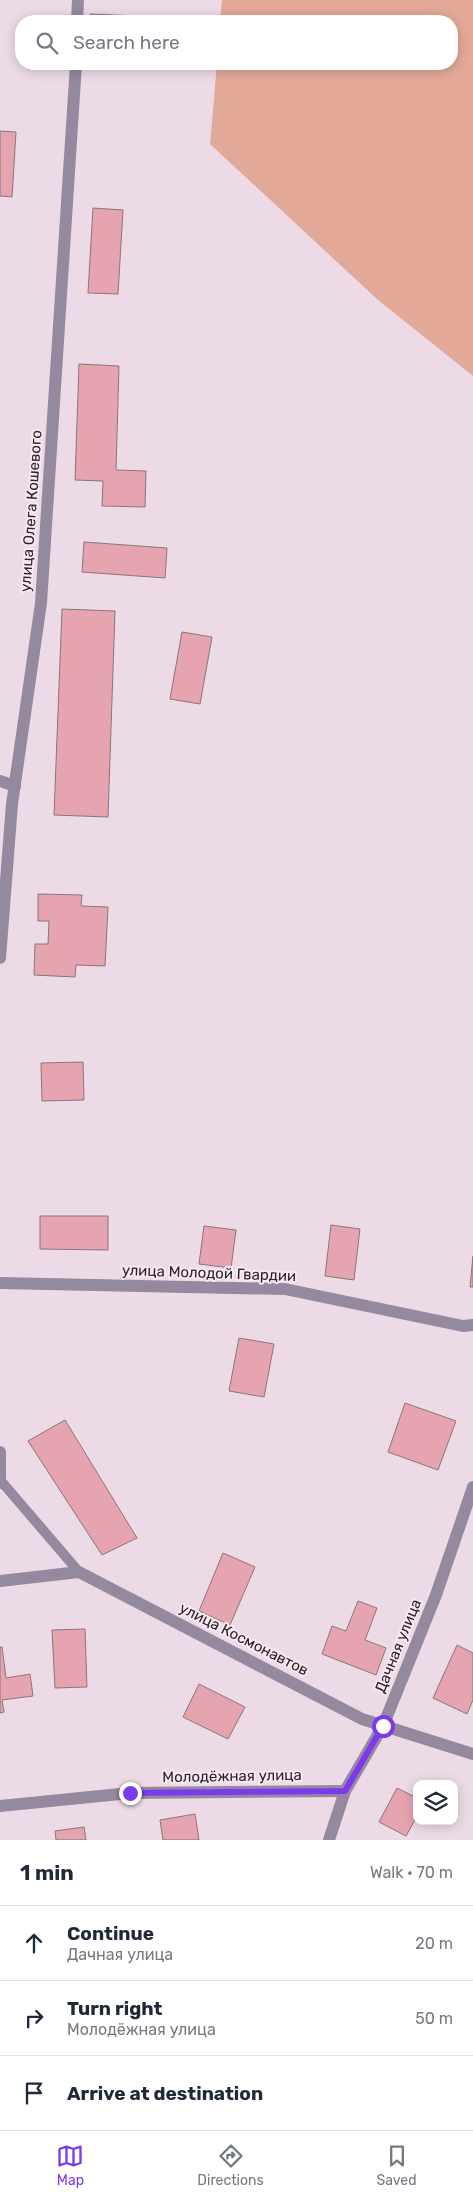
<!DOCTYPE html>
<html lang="en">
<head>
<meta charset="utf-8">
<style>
  :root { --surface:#fff; --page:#f2f2f3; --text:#1f2937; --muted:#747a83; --line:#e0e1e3; --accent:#7c3aed }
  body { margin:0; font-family:Rubik,sans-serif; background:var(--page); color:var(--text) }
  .controls { position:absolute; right:15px; bottom:15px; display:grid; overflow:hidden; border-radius:10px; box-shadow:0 2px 12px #0003 }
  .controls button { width:45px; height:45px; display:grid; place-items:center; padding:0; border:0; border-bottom:1px solid var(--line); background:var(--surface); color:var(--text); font:25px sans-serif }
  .stop { position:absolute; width:15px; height:15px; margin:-11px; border:4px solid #7c3aed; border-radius:50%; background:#fff }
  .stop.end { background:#7c3aed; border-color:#fff; box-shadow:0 1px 5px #0008 }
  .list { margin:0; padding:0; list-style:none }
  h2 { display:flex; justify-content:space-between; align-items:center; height:65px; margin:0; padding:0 20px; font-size:21px }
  h2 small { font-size:16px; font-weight:400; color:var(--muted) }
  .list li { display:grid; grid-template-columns:32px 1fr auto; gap:15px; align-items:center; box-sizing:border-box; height:75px; padding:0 20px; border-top:1px solid var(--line) }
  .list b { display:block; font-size:19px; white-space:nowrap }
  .list p { margin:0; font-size:16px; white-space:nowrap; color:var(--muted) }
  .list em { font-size:16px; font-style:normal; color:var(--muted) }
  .icon { flex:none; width:28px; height:28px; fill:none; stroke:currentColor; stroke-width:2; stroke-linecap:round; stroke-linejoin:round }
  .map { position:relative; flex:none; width:473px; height:1840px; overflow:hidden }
  .search { position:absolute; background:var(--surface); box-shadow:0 2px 12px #0003; left:15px; right:15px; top:15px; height:55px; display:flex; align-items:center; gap:12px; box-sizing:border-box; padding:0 18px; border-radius:20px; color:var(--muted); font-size:19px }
  .sheet { height:290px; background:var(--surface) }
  nav { display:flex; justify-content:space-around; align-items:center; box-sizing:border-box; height:70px; border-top:1px solid var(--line); background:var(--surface); font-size:14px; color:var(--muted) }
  nav a { display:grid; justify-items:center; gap:2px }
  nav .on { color:var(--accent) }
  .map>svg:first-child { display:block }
  .green { fill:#e2a998 }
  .building { fill:#e5a4b0; stroke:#887679 }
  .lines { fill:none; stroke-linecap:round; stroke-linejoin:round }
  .lane { stroke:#9589a0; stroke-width:10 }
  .street { stroke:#9589a0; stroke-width:12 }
  .route { stroke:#7c3aed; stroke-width:6 }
  .labels { text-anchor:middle; stroke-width:4; stroke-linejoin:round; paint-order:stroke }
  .street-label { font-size:15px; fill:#2a2428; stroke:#f9e8f3 }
</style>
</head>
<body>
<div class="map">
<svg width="473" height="1840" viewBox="0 0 473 1840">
  <rect width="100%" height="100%" fill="#ecdbe6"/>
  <!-- green -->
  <polygon class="green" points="222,0 473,0 473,376 378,300 210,144 217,64 452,64 452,21 220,21"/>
  <!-- building -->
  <g class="building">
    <polygon points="90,14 161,17 161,21 90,21"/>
    <polygon points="0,131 16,132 12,197 0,196"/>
    <polygon points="93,208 123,210 118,294 88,293"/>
    <polygon points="79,364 119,366 116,470 146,471 145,507 102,506 103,481 75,480"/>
    <polygon points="84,542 167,548 165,578 82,572"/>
    <polygon points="62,609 115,611 108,817 54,815"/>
    <polygon points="182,632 212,637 200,704 170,699"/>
    <polygon points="38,894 82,895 81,906 108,907 105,966 76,965 75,977 34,975 35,944 48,944 49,921 38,921"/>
    <polygon points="83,1062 84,1100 42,1101 41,1063"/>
    <polygon points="40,1216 108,1216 108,1250 40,1249"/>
    <polygon points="331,1225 360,1229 354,1280 325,1276"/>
    <polygon points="204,1226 236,1230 231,1268 199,1264"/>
    <polygon points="473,1256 473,1287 470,1287"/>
    <polygon points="239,1338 274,1344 264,1397 229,1391"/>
    <polygon points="405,1403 456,1421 438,1470 388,1452"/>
    <polygon points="65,1420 137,1538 102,1555 28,1441"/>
    <polygon points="223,1553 255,1567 230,1625 199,1611"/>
    <polygon points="358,1601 377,1608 365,1640 386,1648 376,1675 322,1654 332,1626 346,1631"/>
    <polygon points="85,1629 87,1687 55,1688 52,1630"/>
    <polygon points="457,1645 473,1653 473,1700 467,1714 433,1698"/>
    <polygon points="0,1647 2,1647 6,1678 30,1674 33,1696 2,1700 4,1712 0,1713"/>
    <polygon points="199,1684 245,1707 228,1739 183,1717"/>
    <polygon points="397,1788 417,1798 417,1816 406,1836 379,1822"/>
    <polygon points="195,1814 199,1840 163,1840 160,1820"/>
    <polygon points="84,1827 86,1840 56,1840 55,1831"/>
  </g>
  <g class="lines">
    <!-- lane -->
    <polyline class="lane" points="1,1481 79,1572"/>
    <!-- street -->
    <g class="street">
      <polyline points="77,21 78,0"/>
      <polyline points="0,781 15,786"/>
      <polyline points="0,958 12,804 41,603 76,64"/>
      <polyline points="0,1283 285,1289 463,1326 473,1325"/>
      <polyline points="0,1452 0,1483"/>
      <polyline points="0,1581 79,1572 362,1719 473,1754"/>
      <polyline points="0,1806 130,1793 345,1791"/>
      <polyline points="329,1840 345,1791 383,1726 436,1595 473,1487"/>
    </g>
  </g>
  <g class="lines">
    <!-- route -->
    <polyline class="route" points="130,1793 345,1791 383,1726"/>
  </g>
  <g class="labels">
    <!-- street labels -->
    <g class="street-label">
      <text transform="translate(31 511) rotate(-86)" y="5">улица Олега Кошевого</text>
      <text transform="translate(209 1273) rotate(2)" y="5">улица Молодой Гвардии</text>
      <text transform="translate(244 1639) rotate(27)" y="5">улица Космонавтов</text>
      <text transform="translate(398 1646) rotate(-68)" y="5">Дачная улица</text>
      <text transform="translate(232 1776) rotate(-1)" y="5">Молодёжная улица</text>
    </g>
  </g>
</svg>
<div class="controls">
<button><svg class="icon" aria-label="layers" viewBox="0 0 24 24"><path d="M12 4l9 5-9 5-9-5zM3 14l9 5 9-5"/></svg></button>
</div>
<div class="stop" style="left:383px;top:1726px"></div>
<div class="stop end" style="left:130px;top:1793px"></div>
<div class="search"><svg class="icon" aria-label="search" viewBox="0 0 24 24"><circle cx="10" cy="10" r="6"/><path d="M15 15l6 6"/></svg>Search here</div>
</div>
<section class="sheet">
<h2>1 min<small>Walk · 70 m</small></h2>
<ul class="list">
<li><svg class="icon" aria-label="ahead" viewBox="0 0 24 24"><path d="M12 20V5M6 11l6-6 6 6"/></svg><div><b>Continue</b><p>Дачная улица</p></div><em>20 m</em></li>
<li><svg class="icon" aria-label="right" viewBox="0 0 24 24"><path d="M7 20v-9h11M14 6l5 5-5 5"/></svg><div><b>Turn right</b><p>Молодёжная улица</p></div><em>50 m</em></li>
<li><svg class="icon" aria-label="arrive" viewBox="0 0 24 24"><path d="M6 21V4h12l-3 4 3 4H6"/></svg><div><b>Arrive at destination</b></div></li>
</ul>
</section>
<nav>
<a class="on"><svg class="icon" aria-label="map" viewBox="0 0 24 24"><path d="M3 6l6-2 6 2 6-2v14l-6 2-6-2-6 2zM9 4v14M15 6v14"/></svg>Map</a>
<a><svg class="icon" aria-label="directions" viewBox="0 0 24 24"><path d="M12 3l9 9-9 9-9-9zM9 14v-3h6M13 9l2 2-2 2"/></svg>Directions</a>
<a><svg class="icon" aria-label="saved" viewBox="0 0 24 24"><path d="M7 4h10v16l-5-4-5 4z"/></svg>Saved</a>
</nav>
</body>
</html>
